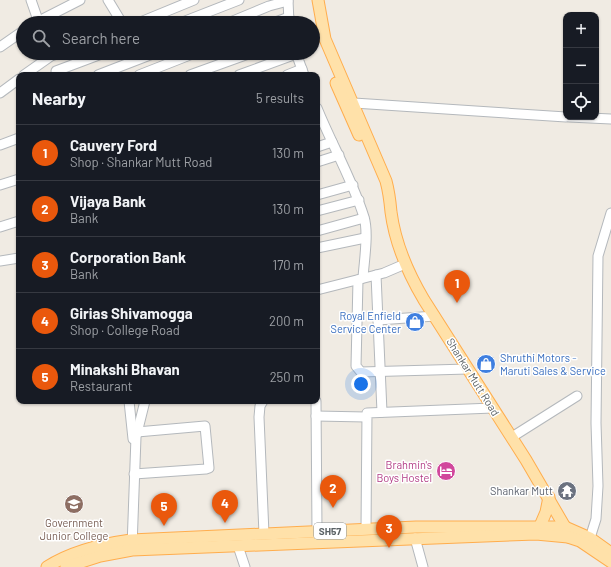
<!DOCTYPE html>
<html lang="en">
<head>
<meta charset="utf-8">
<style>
  :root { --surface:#171b24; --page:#242831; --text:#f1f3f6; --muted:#9ea1a6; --line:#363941; --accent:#ea580c }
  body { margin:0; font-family:Barlow,sans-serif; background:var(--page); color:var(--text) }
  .controls { position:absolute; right:12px; top:12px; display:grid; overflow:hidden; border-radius:8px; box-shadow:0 1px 3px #0004 }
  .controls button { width:36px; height:36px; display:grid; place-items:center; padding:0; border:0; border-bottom:1px solid var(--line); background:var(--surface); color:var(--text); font:20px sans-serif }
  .you { position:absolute; left:361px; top:384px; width:14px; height:14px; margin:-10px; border:3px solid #fff; border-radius:50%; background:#1a73e8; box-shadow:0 0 0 6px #1a73e833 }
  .badge { display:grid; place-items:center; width:26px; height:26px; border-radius:50%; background:var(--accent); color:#fff; font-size:13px; font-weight:700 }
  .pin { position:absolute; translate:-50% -33px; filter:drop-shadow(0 1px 2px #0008) }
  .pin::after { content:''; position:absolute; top:21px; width:14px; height:12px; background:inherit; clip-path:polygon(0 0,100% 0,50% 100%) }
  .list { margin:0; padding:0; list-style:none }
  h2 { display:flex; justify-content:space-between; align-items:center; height:52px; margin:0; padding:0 16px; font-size:17px }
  h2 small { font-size:13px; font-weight:400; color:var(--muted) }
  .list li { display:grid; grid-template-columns:26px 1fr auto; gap:12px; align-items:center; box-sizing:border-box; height:56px; padding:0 16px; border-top:1px solid var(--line) }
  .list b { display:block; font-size:15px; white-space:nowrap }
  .list p { margin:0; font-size:13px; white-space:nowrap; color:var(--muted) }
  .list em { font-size:13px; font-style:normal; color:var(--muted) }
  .icon { flex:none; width:22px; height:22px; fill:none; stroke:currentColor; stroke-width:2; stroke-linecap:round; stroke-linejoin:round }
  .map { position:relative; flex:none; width:611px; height:567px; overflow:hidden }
  .search { position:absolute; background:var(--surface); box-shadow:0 1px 3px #0004; left:16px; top:16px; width:304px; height:44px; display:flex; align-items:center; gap:10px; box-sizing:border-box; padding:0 14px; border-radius:22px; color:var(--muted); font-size:15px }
  .panel { position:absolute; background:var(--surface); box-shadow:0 1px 3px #0004; left:16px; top:72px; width:304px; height:332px; border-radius:8px }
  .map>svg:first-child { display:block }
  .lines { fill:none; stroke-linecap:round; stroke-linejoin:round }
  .minor-casing { stroke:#b4b8bc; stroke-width:11 }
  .major-casing { stroke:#ffad4d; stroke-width:13 }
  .minor { stroke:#fff; stroke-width:9 }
  .major { stroke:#ffe1a9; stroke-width:11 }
  .labels { text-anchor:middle; stroke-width:3; stroke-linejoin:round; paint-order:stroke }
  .shield { fill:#fff; stroke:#8c9193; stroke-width:1 }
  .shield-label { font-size:10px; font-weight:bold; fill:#5b6265 }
  .shop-label { font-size:11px; fill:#366cbe; stroke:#fff; text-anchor:end }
  .street-label { font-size:11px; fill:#5b6265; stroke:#fff }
  .hotel-label { font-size:11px; fill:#b23c85; stroke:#fff; text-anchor:end }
  .worship-label { font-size:11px; fill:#5b616d; stroke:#fff; text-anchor:end }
  .education-label { font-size:11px; fill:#785e54; stroke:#fff }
</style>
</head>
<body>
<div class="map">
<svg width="611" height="567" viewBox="0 0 611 567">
  <rect width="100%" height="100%" fill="#f0ebe3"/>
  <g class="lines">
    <!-- minor casing -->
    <g class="minor-casing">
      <g id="minor">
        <polyline points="31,0 39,23"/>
        <polyline points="108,0 122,23"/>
        <polyline points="288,0 289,23"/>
        <polyline points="35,23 80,0"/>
        <polyline points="138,23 194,0"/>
        <polyline points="180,23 239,0"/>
        <polyline points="228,23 269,6 288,1"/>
        <polyline points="273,23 289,17"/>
        <polyline points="0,47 23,31"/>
        <polyline points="296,53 304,75"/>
        <polyline points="56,71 104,53"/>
        <polyline points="24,75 51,56 59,53"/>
        <polyline points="98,75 155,53"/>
        <polyline points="139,75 195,53"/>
        <polyline points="190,75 251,53"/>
        <polyline points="239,75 296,54"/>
        <polyline points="287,75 302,69"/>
        <polyline points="0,93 19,79"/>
        <polyline points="354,103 566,117"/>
        <path d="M317,108c15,37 35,71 47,109 5,16 0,44 -1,61"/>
        <polyline points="569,117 611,119"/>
        <polyline points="0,145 19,138"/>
        <polyline points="317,147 332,142"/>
        <polyline points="317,162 339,155"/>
        <polyline points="0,185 19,179"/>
        <polyline points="317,195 353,185"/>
        <polyline points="317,211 359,200"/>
        <polyline points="0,227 19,221"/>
        <polyline points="317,231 364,218"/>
        <polyline points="317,248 365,238"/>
        <polyline points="0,261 19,258"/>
        <polyline points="376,275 382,412"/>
        <polyline points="358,280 356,366 361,372 468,369"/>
        <polyline points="317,290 384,273 405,264"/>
        <polyline points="378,320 435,316"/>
        <polyline points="129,401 133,439"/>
        <polyline points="263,401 260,406 259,417 264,534"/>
        <polyline points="316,401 317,531"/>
        <polyline points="316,416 366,417"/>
        <polyline points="512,437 577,396"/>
        <polyline points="134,474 206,469 209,468 205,426 137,432"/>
        <polyline points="366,529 367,413 493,408"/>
        <polyline points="415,538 423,567"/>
        <polyline points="590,538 596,519 598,486 596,423 598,256 611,213"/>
        <polyline points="238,546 245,567"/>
        <polyline points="132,547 136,437 145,401"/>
      </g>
    </g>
    <!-- major casing -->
    <g class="major-casing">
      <g id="major">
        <path d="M318,0l7,39 61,142c3,11 4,20 5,31 4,31 17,61 33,88l102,160 39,67 3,10"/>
        <polyline points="336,83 359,135"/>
        <polyline points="540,526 546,512 549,497"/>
        <path d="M47,567c25,-16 55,-23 84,-27l285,-13h149l25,11 21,15"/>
        <polyline points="66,567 100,556 132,550 536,534 568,537 580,541 611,562"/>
      </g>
    </g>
    <!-- minor -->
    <use href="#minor" class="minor"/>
    <!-- major -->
    <use href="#major" class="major"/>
  </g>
  <!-- icons -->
  <defs>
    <g id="shop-disc" transform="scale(1)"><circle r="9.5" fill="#3f7fe0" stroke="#fff"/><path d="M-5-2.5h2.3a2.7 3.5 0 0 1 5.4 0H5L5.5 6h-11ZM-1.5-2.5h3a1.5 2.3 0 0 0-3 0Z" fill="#fff"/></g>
    <g id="hotel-disc" transform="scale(1)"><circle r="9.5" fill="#d1479c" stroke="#fff"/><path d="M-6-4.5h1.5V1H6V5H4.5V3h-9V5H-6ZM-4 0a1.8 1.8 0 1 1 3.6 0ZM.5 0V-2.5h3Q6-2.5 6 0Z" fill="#fff"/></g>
    <g id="temple-disc" transform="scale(1)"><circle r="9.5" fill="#6b7280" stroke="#fff"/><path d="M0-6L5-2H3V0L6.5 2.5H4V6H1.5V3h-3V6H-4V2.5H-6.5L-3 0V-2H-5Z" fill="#fff"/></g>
    <g id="university-disc" transform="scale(1)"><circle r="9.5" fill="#8d6e63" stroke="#fff"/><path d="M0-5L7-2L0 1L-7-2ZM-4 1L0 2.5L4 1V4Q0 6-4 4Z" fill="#fff"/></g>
  </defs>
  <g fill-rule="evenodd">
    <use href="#shop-disc" x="415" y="322"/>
    <use href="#shop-disc" x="486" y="364"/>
    <use href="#hotel-disc" x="446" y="471"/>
    <use href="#temple-disc" x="567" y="491"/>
    <use href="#university-disc" x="74" y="504"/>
  </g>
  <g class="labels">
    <!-- shield labels -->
    <rect class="shield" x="314" y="523" width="32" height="16" rx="3"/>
    <g class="shield-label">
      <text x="330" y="535">SH57</text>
    </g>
    <!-- shop labels -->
    <g class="shop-label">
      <text x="401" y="320">Royal Enfield<tspan x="401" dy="13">Service Center</tspan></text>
      <text x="500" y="362" text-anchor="start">Shruthi Motors -<tspan x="500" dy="13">Maruti Sales &amp; Service</tspan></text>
    </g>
    <!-- street labels -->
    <g class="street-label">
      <text transform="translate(473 377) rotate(58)" y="4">Shankar Mutt Road</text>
    </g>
    <!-- hotel labels -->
    <g class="hotel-label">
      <text x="432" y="469">Brahmin's<tspan x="432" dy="13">Boys Hostel</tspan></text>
    </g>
    <!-- worship labels -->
    <g class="worship-label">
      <text x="553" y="495">Shankar Mutt</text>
    </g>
    <!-- education labels -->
    <g class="education-label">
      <text x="74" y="527">Government<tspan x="74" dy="13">Junior College</tspan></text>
    </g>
  </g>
</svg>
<div class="controls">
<button>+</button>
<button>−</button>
<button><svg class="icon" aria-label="locate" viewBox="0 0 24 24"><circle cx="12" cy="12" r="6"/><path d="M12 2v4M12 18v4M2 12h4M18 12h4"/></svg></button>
</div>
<div class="you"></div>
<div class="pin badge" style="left:457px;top:303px">1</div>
<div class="pin badge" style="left:333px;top:508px">2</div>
<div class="pin badge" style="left:389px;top:548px">3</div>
<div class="pin badge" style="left:225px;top:523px">4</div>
<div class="pin badge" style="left:164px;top:526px">5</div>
<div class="search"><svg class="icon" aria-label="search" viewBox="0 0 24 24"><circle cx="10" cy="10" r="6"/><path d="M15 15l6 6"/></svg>Search here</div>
<section class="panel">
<h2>Nearby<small>5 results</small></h2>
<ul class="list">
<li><span class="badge">1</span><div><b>Cauvery Ford</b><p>Shop · Shankar Mutt Road</p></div><em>130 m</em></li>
<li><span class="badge">2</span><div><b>Vijaya Bank</b><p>Bank</p></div><em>130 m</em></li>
<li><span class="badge">3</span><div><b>Corporation Bank</b><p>Bank</p></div><em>170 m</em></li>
<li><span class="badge">4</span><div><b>Girias Shivamogga</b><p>Shop · College Road</p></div><em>200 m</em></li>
<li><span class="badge">5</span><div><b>Minakshi Bhavan</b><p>Restaurant</p></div><em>250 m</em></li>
</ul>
</section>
</div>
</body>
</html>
